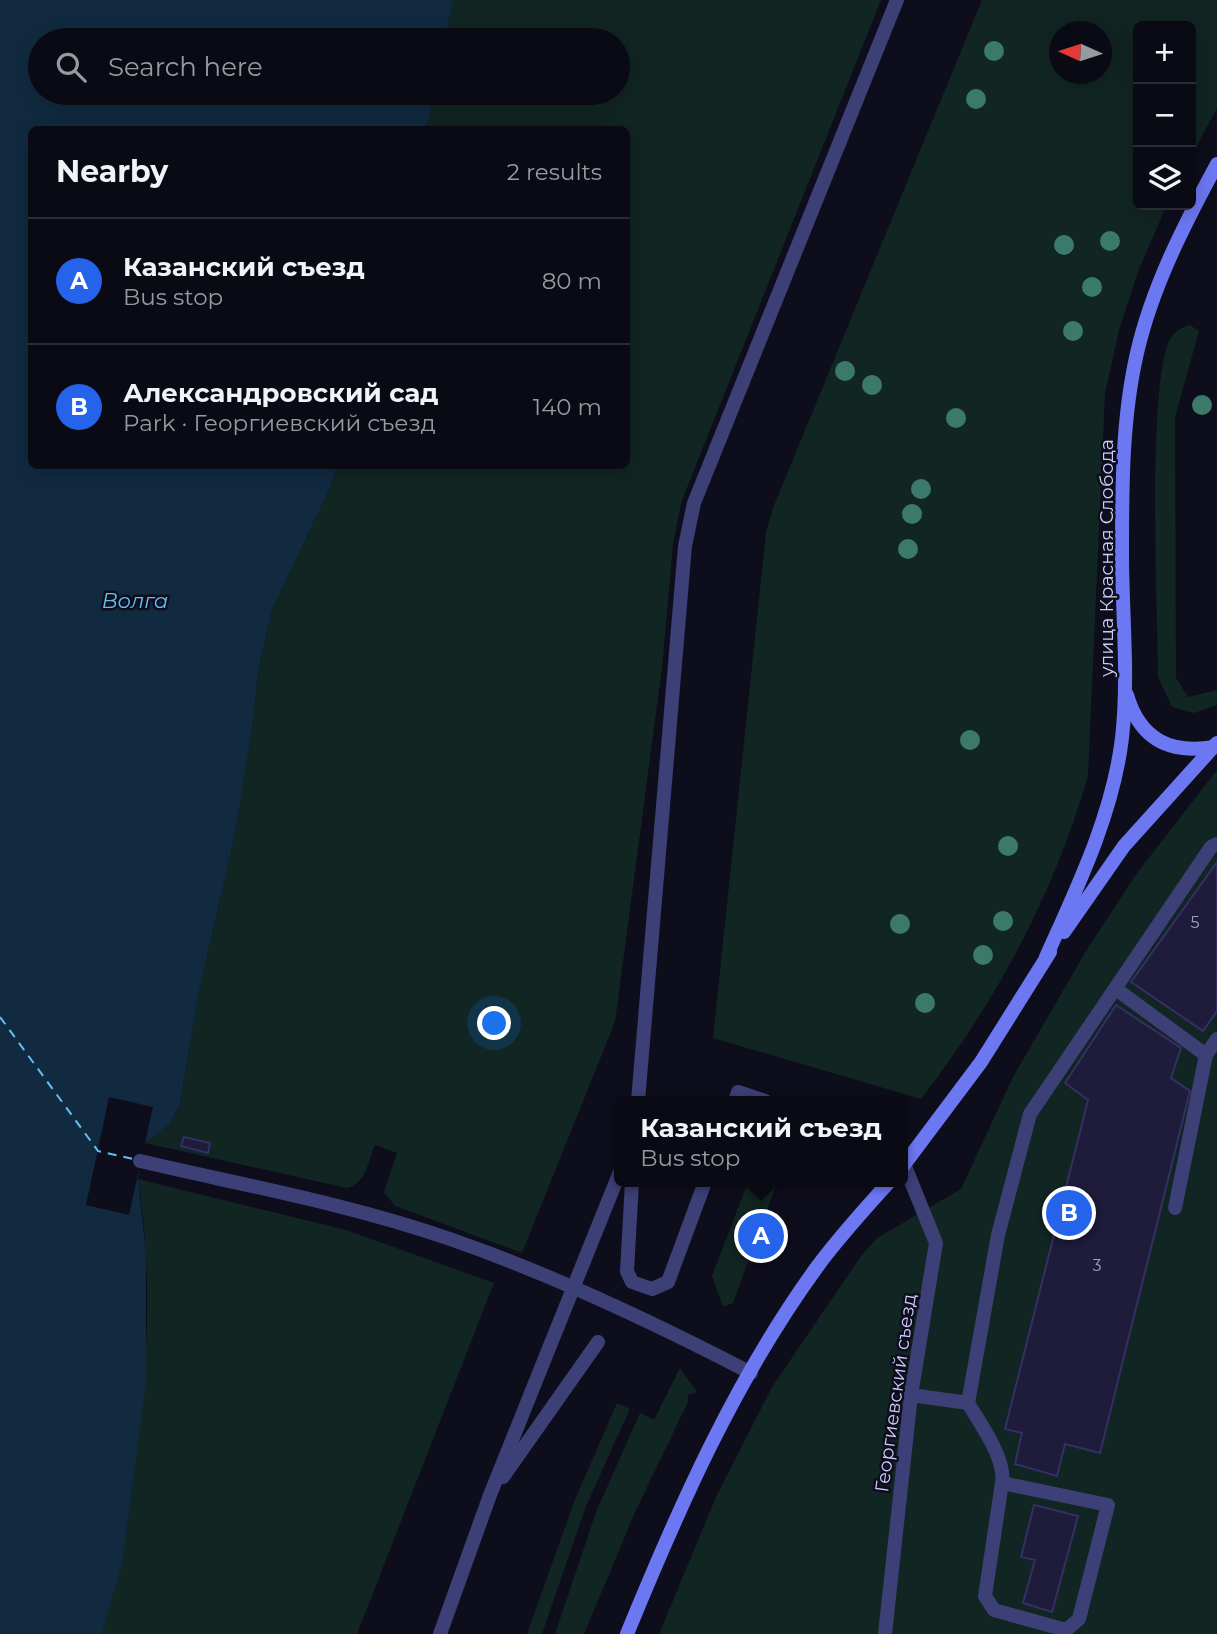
<!DOCTYPE html>
<html lang="en">
<head>
<meta charset="utf-8">
<style>
  :root { --surface:#0a0a15; --page:#13131e; --text:#f1f3f6; --muted:#999aa0; --line:#2a2b34; --accent:#2563eb }
  body { margin:0; font-family:Montserrat,sans-serif; background:var(--page); color:var(--text) }
  .controls { position:absolute; right:21px; top:21px; display:grid; overflow:hidden; border-radius:10px; box-shadow:0 4px 18px #0003 }
  .controls button { width:63px; height:63px; display:grid; place-items:center; padding:0; border:0; border-bottom:2px solid var(--line); background:var(--surface); color:var(--text); font:35px sans-serif }
  .compass { position:absolute; left:1049px; top:21px; width:63px; height:63px; border-radius:50%; background:var(--surface); box-shadow:0 4px 18px #0003; rotate:273deg }
  .you { position:absolute; left:495px; top:1024px; width:24px; height:24px; margin:-18px; border:5px solid #fff; border-radius:50%; background:#1a73e8; box-shadow:0 0 0 10px #1a73e833 }
  .badge { display:grid; place-items:center; width:46px; height:46px; border-radius:50%; background:var(--accent); color:#fff; font-size:23px; font-weight:700 }
  .pin { position:absolute; translate:-50% -50%; border:4px solid #fff; box-shadow:0 2px 7px #0006 }
  .popup { position:absolute; left:614px; top:1096px; width:294px; height:91px; box-sizing:border-box; display:grid; place-content:center; border-radius:10px; background:var(--surface); filter:drop-shadow(0 2px 5px #0005); font-size:23px; white-space:nowrap; color:var(--muted) }
  .popup b { font-size:26px; color:var(--text) }
  .popup::after { content:''; position:absolute; left:50%; top:100%; margin-left:-14px; border:14px solid transparent; border-top-color:var(--surface) }
  .list { margin:0; padding:0; list-style:none }
  h2 { display:flex; justify-content:space-between; align-items:center; height:91px; margin:0; padding:0 28px; font-size:30px }
  h2 small { font-size:23px; font-weight:400; color:var(--muted) }
  .list li { display:grid; grid-template-columns:46px 1fr auto; gap:21px; align-items:center; box-sizing:border-box; height:126px; padding:0 28px; border-top:2px solid var(--line) }
  .list b { display:block; font-size:26px; white-space:nowrap }
  .list p { margin:0; font-size:23px; white-space:nowrap; color:var(--muted) }
  .list em { font-size:23px; font-style:normal; color:var(--muted) }
  .icon { flex:none; width:38px; height:38px; fill:none; stroke:currentColor; stroke-width:2; stroke-linecap:round; stroke-linejoin:round }
  .map { position:relative; flex:none; width:1217px; height:1634px; overflow:hidden }
  .search { position:absolute; background:var(--surface); box-shadow:0 4px 18px #0003; left:28px; top:28px; width:602px; height:77px; display:flex; align-items:center; gap:18px; box-sizing:border-box; padding:0 24px; border-radius:38px; color:var(--muted); font-size:26px }
  .panel { position:absolute; background:var(--surface); box-shadow:0 4px 18px #0003; left:28px; top:126px; width:602px; height:343px; border-radius:10px }
  .map>svg:first-child { display:block }
  .green { fill:#112522; fill-rule:evenodd }
  .water { fill:#112a40 }
  .pier { fill:#0e0d1c }
  .lines { fill:none; stroke-linecap:round; stroke-linejoin:round }
  .ferry { stroke:#64bff1; stroke-width:2; stroke-dasharray:9 7; stroke-linecap:butt }
  .building { fill:#1e1b3b; stroke:#342f65; stroke-width:2 }
  .lane { stroke:#3c4077; stroke-width:14 }
  .street { stroke:#3c4077; stroke-width:14 }
  .secondary { stroke:#6c77f2; stroke-width:14 }
  .tree { fill:#3b7a6a }
  .labels { text-anchor:middle; stroke-width:5; stroke-linejoin:round; paint-order:stroke }
  .number-label { font-size:16px; fill:#a1a0ca }
  .street-label { font-size:19px; fill:#cdccfa; stroke:#0e0d1c }
  .water-label { font-size:21px; font-style:italic; fill:#64bff1; stroke:#0e0d1c }
</style>
</head>
<body>
<div class="map">
<svg width="1217" height="1634" viewBox="0 0 1217 1634">
  <rect width="100%" height="100%" fill="#0e0d1c"/>
  <!-- green -->
  <g class="green">
    <path d="M453,0h428l-200,503 -8,42 -11,123 -47,354 -93,231 -127,-47 -11,-14 13,-39 -22,-8c-7,16 -8,38 -28,43l-202,-45 24,-18 11,-21 20,-117 35,-153 17,-103 6,-60 14,-61 57,-120 8,-24h289v-336l-200,-1 9,-36h183v-53h-173z"/>
    <path d="M982,0h235v108l-26,49v-131h-53v179h29l-28,64 -20,61 -14,64 -17,382c-34,118 -92,226 -167,323l-208,-61 53,-506 7,-24zM1060,32h42v42h-42z"/>
    <path d="M1190,325l9,6 -24,86 1,261 12,19 29,-7v15l-23,8 -22,-6 -14,-30c0,-59 -12,-304 14,-341 5,-6 11,-9 18,-11z"/>
    <polygon points="1217,770 1217,1634 659,1634 716,1497 772,1387 861,1256 877,1238 961,1189 1013,1077 1086,951 1137,873"/>
    <path d="M138,1179l208,51 148,53 -137,351h-255c33,-150 60,-301 36,-455z"/>
    <polygon points="748,1182 777,1182 763,1222 752,1218 742,1244 753,1248 733,1303 723,1307 712,1276"/>
    <polygon points="680,1368 697,1392 688,1395 688,1402 636,1510 584,1634 555,1634 596,1512 640,1413 654,1420"/>
    <polygon points="617,1403 630,1409 586,1506 542,1634 527,1634 574,1502"/>
  </g>
  <!-- water -->
  <polygon class="water" points="0,0 453,0 445,40 40,40 40,93 435,93 426,129 32,130 32,466 337,466 329,490 272,610 258,671 252,731 235,834 200,987 180,1104 169,1125 145,1143 140,1161 138,1179 146,1253 146,1383 122,1563 102,1634 0,1634"/>
  <!-- pier -->
  <polygon class="pier" points="109,1097 153,1107 129,1215 86,1205"/>
  <g class="lines">
    <!-- ferry -->
    <polyline class="ferry" points="0,1017 98,1151 133,1159"/>
  </g>
  <!-- building -->
  <g class="building">
    <polygon points="1217,862 1217,1011 1203,1031 1131,982"/>
    <polygon points="1116,1005 1181,1048 1171,1078 1190,1091 1100,1453 1065,1444 1057,1476 1015,1464 1022,1433 1005,1429 1088,1100 1065,1083"/>
    <polygon points="184,1137 210,1143 208,1153 181,1146"/>
    <polygon points="1034,1505 1078,1516 1052,1612 1023,1603 1035,1560 1021,1557"/>
  </g>
  <g class="lines">
    <!-- lane -->
    <g class="lane">
      <polyline points="1116,989 1206,1055 1217,1039"/>
      <polyline points="638,1101 685,546 694,503 897,0"/>
      <polyline points="735,1101 738,1092 765,1101"/>
      <path d="M140,1161c103,24 209,43 310,78 104,36 203,83 301,134"/>
      <polyline points="632,1182 627,1271 632,1282 652,1289 668,1282 705,1182"/>
      <polyline points="1175,1208 1206,1055"/>
      <polyline points="911,1395 968,1403 998,1235 1030,1114 1211,847 1217,844"/>
      <path d="M968,1403c12,21 38,55 34,80l-17,113 9,14 72,20 13,-11 29,-114 -106,-22"/>
      <polyline points="503,1477 598,1342"/>
      <polyline points="440,1634 490,1495 619,1174"/>
    </g>
    <!-- street -->
    <polyline class="street" points="885,1634 911,1395 936,1243 904,1164"/>
    <!-- secondary -->
    <g class="secondary">
      <path d="M1127,695c13,45 44,59 87,52"/>
      <polyline points="1064,932 1124,846 1217,743"/>
      <path d="M1046,957c31,-69 67,-143 76,-219 7,-61 0,-124 0,-185 0,-66 0,-135 15,-200 15,-66 48,-130 80,-189"/>
      <polyline points="903,1166 981,1062 1050,952"/>
      <path d="M627,1634c52,-127 109,-256 190,-367 22,-30 47,-57 72,-85"/>
    </g>
  </g>
  <!-- trees -->
  <g class="tree">
    <circle cx="994" cy="51" r="10"/>
    <circle cx="976" cy="99" r="10"/>
    <circle cx="1110" cy="241" r="10"/>
    <circle cx="1064" cy="245" r="10"/>
    <circle cx="1092" cy="287" r="10"/>
    <circle cx="1073" cy="331" r="10"/>
    <circle cx="845" cy="371" r="10"/>
    <circle cx="872" cy="385" r="10"/>
    <circle cx="1202" cy="405" r="10"/>
    <circle cx="956" cy="418" r="10"/>
    <circle cx="921" cy="489" r="10"/>
    <circle cx="912" cy="514" r="10"/>
    <circle cx="908" cy="549" r="10"/>
    <circle cx="970" cy="740" r="10"/>
    <circle cx="1008" cy="846" r="10"/>
    <circle cx="1003" cy="921" r="10"/>
    <circle cx="900" cy="924" r="10"/>
    <circle cx="983" cy="955" r="10"/>
    <circle cx="925" cy="1003" r="10"/>
  </g>
  <g class="labels">
    <!-- number labels -->
    <g class="number-label">
      <text x="1195" y="928">5</text>
      <text x="1097" y="1271">3</text>
    </g>
    <!-- street labels -->
    <g class="street-label">
      <text transform="translate(1106 558) rotate(-90)" y="7">улица Красная Слобода</text>
      <text transform="translate(895 1393) rotate(-82)" y="7">Георгиевский съезд</text>
    </g>
    <!-- water labels -->
    <g class="water-label">
      <text x="135" y="608">Волга</text>
    </g>
  </g>
</svg>
<div class="controls">
<button>+</button>
<button>−</button>
<button><svg class="icon" aria-label="layers" viewBox="0 0 24 24"><path d="M12 4l9 5-9 5-9-5zM3 14l9 5 9-5"/></svg></button>
</div>
<svg class="compass" viewBox="-18 -18 36 36"><path d="M0-13l5 13h-10z" fill="#e53935"/><path d="M0 13l5-13h-10z" fill="#999aa0"/></svg>
<div class="you"></div>
<div class="pin badge" style="left:761px;top:1236px">A</div>
<div class="popup"><b>Казанский съезд</b>Bus stop</div>
<div class="pin badge" style="left:1069px;top:1213px">B</div>
<div class="search"><svg class="icon" aria-label="search" viewBox="0 0 24 24"><circle cx="10" cy="10" r="6"/><path d="M15 15l6 6"/></svg>Search here</div>
<section class="panel">
<h2>Nearby<small>2 results</small></h2>
<ul class="list">
<li><span class="badge">A</span><div><b>Казанский съезд</b><p>Bus stop</p></div><em>80 m</em></li>
<li><span class="badge">B</span><div><b>Александровский сад</b><p>Park · Георгиевский съезд</p></div><em>140 m</em></li>
</ul>
</section>
</div>
</body>
</html>
